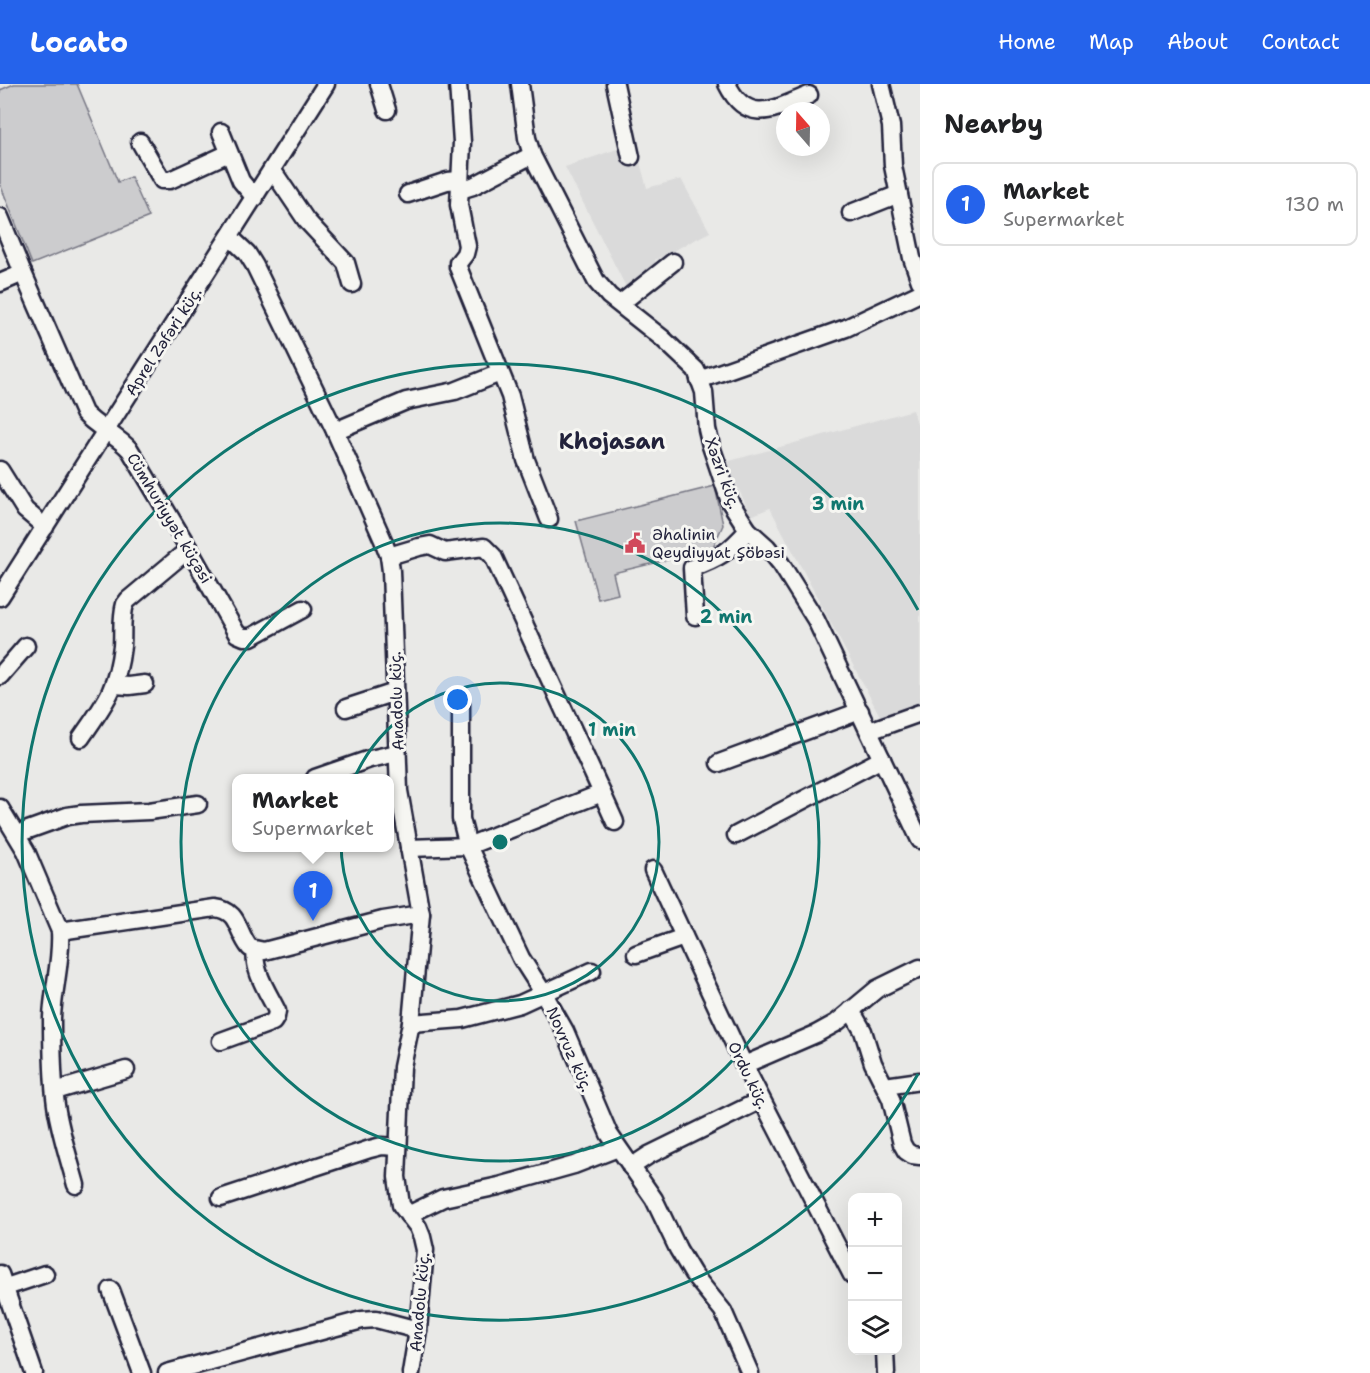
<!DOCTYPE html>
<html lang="en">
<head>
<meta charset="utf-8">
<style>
  :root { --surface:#fff; --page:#f6f6f6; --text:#202124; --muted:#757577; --line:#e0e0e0; --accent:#2563eb }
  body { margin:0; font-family:"Shantell Sans",sans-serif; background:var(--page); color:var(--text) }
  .controls { position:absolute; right:18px; bottom:18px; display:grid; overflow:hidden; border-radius:12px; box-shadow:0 6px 24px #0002 }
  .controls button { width:54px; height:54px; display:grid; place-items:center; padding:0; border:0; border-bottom:2px solid var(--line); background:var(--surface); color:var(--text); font:30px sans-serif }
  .compass { position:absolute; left:776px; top:18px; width:54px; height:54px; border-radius:50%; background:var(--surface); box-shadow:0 6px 24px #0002; rotate:340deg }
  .you { position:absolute; left:458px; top:616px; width:21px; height:21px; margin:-15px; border:4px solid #fff; border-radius:50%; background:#1a73e8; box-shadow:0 0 0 9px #1a73e833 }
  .badge { display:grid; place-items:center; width:39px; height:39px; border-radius:50%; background:var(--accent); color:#fff; font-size:20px; font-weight:700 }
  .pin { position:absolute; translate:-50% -50px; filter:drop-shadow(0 2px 3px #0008) }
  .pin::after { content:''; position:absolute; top:32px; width:21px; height:18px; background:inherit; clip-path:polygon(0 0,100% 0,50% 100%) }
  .popup { position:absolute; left:232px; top:690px; width:162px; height:78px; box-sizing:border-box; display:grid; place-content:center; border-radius:12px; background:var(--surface); filter:drop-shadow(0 2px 4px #0005); font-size:20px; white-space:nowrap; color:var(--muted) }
  .popup b { font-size:22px; color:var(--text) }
  .popup::after { content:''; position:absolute; left:50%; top:100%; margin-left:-12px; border:12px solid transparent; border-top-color:var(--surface) }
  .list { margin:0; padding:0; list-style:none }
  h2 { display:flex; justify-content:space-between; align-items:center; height:78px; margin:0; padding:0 24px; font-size:26px }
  h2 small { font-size:20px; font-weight:400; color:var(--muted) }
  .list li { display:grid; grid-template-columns:39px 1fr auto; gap:18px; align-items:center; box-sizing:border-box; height:84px; margin:0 12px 12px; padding:0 12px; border:2px solid var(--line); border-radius:12px }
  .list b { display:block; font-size:22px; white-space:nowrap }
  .list p { margin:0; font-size:20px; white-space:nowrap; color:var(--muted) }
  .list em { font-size:20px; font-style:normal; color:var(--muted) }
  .icon { flex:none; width:33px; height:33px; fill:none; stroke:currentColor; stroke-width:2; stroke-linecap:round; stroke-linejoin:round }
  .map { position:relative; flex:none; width:920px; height:1289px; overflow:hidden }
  header { display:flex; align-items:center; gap:36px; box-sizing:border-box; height:84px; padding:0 30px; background:var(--accent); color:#fff }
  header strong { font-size:28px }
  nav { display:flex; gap:33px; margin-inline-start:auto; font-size:21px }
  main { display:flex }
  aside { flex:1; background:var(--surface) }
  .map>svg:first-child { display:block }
  .built { fill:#dadada }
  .green { fill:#ccccce; stroke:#777784; stroke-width:1.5 }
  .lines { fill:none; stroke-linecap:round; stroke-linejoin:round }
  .minor-casing { stroke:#22223b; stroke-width:21 }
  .minor { stroke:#f6f6f2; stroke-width:16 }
  .ring { fill:none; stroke:#0f766e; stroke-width:3 }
  .labels { text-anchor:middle; stroke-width:6; stroke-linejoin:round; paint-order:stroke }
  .street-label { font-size:16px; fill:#22223b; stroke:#f6f6f2 }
  .poi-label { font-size:16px; fill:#22223b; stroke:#f6f6f2; text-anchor:start }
  .district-label { font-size:22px; font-weight:bold; fill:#22223b; stroke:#f6f6f2 }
  .centre { fill:#0f766e; stroke:#f6f6f2; stroke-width:3 }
  .ring-label { font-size:18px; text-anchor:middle; font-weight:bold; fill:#0f766e; stroke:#f6f6f2; stroke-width:6; stroke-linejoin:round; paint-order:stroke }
</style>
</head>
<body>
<header>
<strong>Locato</strong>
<nav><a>Home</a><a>Map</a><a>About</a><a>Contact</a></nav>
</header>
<main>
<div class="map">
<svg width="920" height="1289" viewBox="0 0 920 1289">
  <rect width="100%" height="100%" fill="#e9e9e7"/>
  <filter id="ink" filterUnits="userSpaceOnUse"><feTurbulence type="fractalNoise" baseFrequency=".0167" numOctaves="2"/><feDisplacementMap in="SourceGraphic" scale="12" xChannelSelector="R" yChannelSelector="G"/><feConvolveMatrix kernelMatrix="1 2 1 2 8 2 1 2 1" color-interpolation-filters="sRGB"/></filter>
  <g filter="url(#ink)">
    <!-- built -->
    <g class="built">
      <polygon points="623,63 638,71 647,104 681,95 710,148 655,176 655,188 626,203 565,83"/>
      <polygon points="913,326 920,349 920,621 881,634 770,424 751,432 726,378"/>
    </g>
    <!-- green -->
    <g class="green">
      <polygon points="14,0 77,0 118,98 131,93 149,133 32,180 0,100 0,6"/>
      <polygon points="715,402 723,441 712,465 613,489 618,510 598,515 576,437"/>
    </g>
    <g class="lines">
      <!-- minor casing -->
      <g class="minor-casing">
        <g id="minor">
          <polyline points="379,0 387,26"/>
          <polyline points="458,0 462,58 459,121 467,162 465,170 458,179 458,183 510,312 526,376 549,435"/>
          <polyline points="520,0 527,54 532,71 596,197 609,212 662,254 696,286 704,308 707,345 711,362 730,418 748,446 767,463 781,480 816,536 920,756"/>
          <polyline points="615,0 631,73"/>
          <path d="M727,0c21,43 49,24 82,11"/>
          <polyline points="881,0 891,42 893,82 912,174 920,197"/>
          <polyline points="221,48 241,97 255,114"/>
          <polyline points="140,58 162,96 170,96 229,69"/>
          <polyline points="273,87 306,136 346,179 352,200"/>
          <polyline points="460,106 473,102 532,71"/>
          <polyline points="408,110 447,97 460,96"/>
          <polyline points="851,129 899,110"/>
          <polyline points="0,133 23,189"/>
          <polyline points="230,153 247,169 255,182 335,347 383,456 389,472 391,487 399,707 421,830 411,939 402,983 397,1093 401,1121 418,1143 422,1153 425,1166 418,1246 411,1289"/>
          <path d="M0,199l23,-10 61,140c13,15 33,22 46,37l59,99 48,85 7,3h7l52,-28"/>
          <polyline points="620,220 673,178"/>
          <polyline points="699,296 846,244 920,209"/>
          <polyline points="335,347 406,317 455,307 500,289"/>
          <polyline points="0,386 25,426 45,443"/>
          <polyline points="389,472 419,463 430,461 445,468 484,463 493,472 602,709 468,762 409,764"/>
          <polyline points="0,513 326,0"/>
          <path d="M695,532l-3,-48c27,-10 37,-16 56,-38"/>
          <polyline points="0,592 26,562"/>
          <polyline points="115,601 129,602 145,600"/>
          <polyline points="461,619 461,735 468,762 521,874 544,910 565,947 609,1050 654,1115 678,1165 693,1190 723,1227 750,1289"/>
          <polyline points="346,624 395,608"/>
          <polyline points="875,645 920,629"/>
          <path d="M81,654c24,-35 36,-48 41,-92 1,-14 -1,-28 3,-42l3,-4 61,-51"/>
          <polyline points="719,679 860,627"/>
          <polyline points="315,694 370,675 397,669"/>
          <polyline points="602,709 615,738"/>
          <path d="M0,724l26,43 34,80c2,29 -7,58 -8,87 0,28 0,58 4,87 4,27 13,54 20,80"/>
          <polyline points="17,750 67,732 81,730 149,727 198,720"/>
          <polyline points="736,751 882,675"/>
          <polyline points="653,786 744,981 852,1191"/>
          <path d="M60,847l155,-23c25,3 21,23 35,40l14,3 119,-31 38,-6"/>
          <polyline points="636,870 684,853"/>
          <polyline points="851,926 863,947 873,979 891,1015 902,1060 906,1067 912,1071 920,1072"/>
          <polyline points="411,939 462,935 520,920 592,887"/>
          <path d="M221,957l52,-19 3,-5 1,-6c-8,-17 -25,-41 -21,-61"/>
          <polyline points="744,981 816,950 836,939 877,905 920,884"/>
          <polyline points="885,1002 920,997"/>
          <polyline points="55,1007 126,986"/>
          <polyline points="631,1083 649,1071 761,1016"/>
          <polyline points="221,1114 370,1065 382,1062 397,1063"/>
          <polyline points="408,1131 443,1114 499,1102 574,1081 618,1064"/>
          <polyline points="0,1190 34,1289"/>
          <polyline points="6,1203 45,1190"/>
          <polyline points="111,1206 142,1289"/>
          <polyline points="885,1266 886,1289"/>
          <polyline points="167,1289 362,1236 376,1235 418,1246"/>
        </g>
      </g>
      <!-- minor -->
      <use href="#minor" class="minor"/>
    </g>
  </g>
  <!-- distance rings -->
  <g class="ring">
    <circle cx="500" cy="758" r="159"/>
    <circle cx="500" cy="758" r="319"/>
    <path d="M918 990A478 478 0 1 1 918 526"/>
  </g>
  <!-- icons -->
  <defs>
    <g id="civic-bare" transform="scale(1.62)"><path d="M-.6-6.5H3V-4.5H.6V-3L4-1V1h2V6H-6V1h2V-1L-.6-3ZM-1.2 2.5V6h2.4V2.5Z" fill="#d1495b" stroke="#f6f6f2" stroke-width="2.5" paint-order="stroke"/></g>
  </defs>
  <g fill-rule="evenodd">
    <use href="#civic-bare" x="635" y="459"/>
  </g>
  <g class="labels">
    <!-- street labels -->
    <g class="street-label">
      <text transform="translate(163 257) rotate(-57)" y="6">Aprel Zəfəri küç.</text>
      <text transform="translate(723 389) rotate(70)" y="6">Xəzri küç.</text>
      <text transform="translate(170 434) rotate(59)" y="6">Cümhuriyyət küçəsi</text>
      <text transform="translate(396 617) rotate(-92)" y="6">Anadolu küç.</text>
      <text transform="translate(570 965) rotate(66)" y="6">Novruz küç.</text>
      <text transform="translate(749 991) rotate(64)" y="6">Ordu küç.</text>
      <text transform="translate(419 1218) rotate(-85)" y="6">Anadolu küç.</text>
    </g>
    <!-- poi labels -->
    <g class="poi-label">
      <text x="652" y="456">Əhalinin<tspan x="652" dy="18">Qeydiyyat Şöbəsi</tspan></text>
    </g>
    <!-- district labels -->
    <g class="district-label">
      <text x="612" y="365">Khojasan</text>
    </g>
  </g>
  <circle cx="500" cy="758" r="9" class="centre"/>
  <g class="ring-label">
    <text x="838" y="426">3 min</text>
    <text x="726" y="539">2 min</text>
    <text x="612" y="652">1 min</text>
  </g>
</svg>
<div class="controls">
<button>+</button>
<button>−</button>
<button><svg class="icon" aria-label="layers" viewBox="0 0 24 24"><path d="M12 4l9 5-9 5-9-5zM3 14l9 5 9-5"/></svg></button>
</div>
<svg class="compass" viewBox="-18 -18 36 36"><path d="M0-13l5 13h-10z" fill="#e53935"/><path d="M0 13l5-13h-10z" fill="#757577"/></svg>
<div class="you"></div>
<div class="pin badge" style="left:313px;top:837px">1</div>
<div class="popup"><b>Market</b>Supermarket</div>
</div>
<aside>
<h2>Nearby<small></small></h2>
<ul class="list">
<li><span class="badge">1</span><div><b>Market</b><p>Supermarket</p></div><em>130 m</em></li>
</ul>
</aside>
</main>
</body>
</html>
